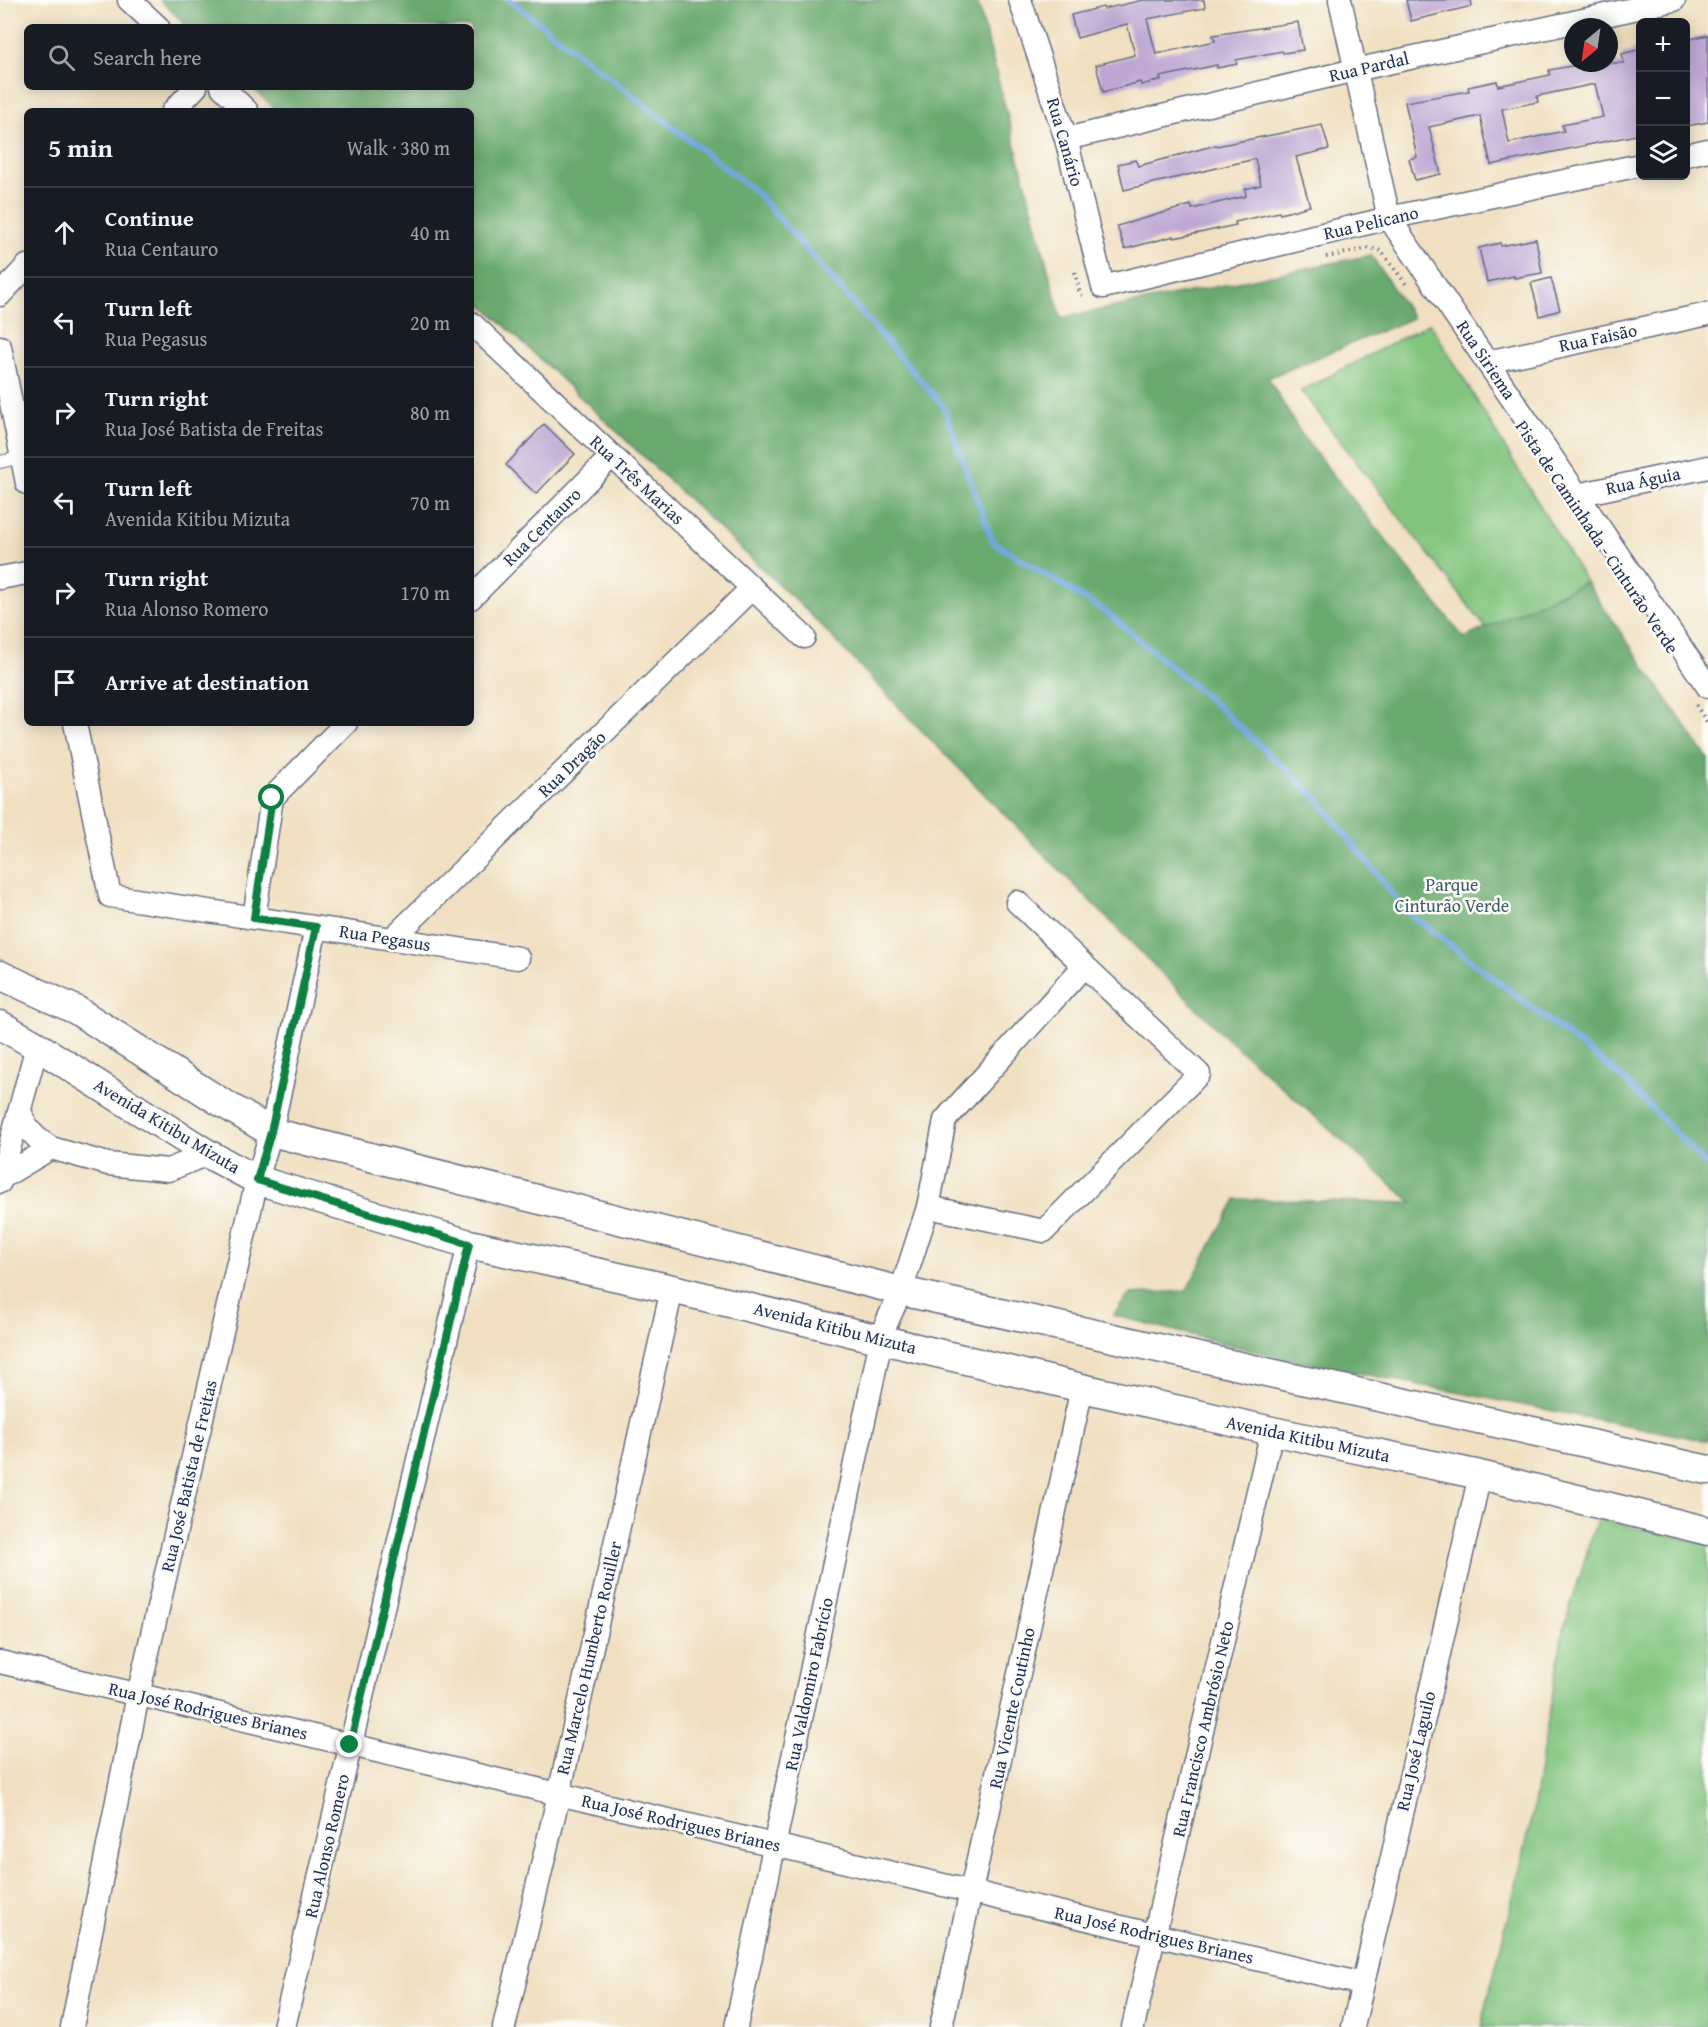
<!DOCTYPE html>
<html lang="en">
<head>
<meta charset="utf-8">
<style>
  :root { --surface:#171b24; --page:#242831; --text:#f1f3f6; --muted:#9ea1a6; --line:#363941 }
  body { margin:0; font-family:"Gentium Book Plus",serif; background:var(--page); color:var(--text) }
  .controls { position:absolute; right:18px; top:18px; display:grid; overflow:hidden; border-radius:9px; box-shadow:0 3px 15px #0003 }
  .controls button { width:54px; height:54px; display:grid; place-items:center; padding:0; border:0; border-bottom:2px solid var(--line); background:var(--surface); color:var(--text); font:30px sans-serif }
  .compass { position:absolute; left:1564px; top:18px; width:54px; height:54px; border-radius:50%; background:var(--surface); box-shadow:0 3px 15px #0003; rotate:209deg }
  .stop { position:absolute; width:18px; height:18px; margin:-14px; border:4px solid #0b8043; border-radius:50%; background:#fff }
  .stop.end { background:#0b8043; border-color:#fff; box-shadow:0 2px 6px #0008 }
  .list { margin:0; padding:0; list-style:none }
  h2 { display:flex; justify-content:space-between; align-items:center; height:78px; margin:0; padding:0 24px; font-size:26px }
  h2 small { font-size:20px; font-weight:400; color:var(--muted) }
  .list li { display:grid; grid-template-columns:39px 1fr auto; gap:18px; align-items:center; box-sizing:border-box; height:90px; padding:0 24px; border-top:2px solid var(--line) }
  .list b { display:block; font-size:22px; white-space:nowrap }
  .list p { margin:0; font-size:20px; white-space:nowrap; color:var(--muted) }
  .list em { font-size:20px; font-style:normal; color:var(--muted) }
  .icon { flex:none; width:33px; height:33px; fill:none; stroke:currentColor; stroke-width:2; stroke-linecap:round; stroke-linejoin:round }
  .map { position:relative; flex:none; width:1708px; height:2027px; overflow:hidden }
  .search { position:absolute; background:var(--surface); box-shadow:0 3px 15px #0003; left:24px; top:24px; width:450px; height:66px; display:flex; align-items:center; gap:15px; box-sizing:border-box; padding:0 21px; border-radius:9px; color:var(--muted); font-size:22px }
  .panel { position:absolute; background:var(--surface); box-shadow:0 3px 15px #0003; left:24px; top:108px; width:450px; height:618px; border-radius:9px }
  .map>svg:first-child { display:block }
  .green { fill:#83c57f; stroke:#4f7a6e; stroke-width:1.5 }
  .forest { fill:#6aaa6e; stroke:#426c66; stroke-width:1.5 }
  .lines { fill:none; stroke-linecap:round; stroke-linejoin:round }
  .stream { stroke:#73a8e1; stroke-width:6 }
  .building { fill:#bea7d4; fill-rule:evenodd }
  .service-casing { stroke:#666d81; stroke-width:14 }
  .minor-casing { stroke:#666d81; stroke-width:25 }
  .tertiary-casing { stroke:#666d81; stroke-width:31 }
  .path { stroke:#666d81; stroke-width:4; stroke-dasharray:1.5 4.5; stroke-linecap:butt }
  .service { stroke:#fff; stroke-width:12 }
  .minor { stroke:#fff; stroke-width:22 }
  .tertiary { stroke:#fff; stroke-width:28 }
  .route { stroke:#0b8043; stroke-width:8 }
  .labels { text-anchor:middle; stroke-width:5; stroke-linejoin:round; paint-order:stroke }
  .street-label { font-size:18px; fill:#1b2f5e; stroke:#fdfcf7 }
  .park-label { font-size:18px; fill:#3a5c68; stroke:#fdfcf7 }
</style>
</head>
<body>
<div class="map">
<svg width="1708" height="2027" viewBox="0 0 1708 2027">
  <rect width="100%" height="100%" fill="#fdfcf7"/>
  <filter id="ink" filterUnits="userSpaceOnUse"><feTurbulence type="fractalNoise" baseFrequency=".0167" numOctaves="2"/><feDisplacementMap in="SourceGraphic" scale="12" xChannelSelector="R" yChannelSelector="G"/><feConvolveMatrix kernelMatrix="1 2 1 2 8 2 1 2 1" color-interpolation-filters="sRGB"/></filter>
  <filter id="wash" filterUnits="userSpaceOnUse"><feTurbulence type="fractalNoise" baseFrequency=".008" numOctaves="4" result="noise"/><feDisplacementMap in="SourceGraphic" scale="24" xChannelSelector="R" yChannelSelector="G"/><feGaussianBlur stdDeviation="1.35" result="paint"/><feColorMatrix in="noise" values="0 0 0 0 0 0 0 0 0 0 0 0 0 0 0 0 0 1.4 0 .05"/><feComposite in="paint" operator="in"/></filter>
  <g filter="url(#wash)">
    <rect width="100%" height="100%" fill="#f0e0c1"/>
    <!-- green -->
    <g class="green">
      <polygon points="1430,323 1586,582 1486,628 1301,391"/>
      <polygon points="1597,1519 1708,1544 1708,2027 1481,2027 1530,1827 1563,1632"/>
    </g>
    <!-- forest -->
    <polygon class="forest" points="160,0 977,0 1061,318 1371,255 1413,318 1268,378 1303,437 1464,638 1586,582 1708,759 1708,1441 1281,1358 1113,1315 1130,1294 1186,1291 1236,1199 1412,1203 1222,1034 915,724 808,612 471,294 471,111 277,111 252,87 471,87 471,27 188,27"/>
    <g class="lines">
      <!-- stream -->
      <polyline class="stream" points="510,0 757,193 943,406 993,542 1109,614 1215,704 1318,799 1405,910 1618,1074 1708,1166"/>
    </g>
    <g id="blocks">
      <!-- building -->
      <g class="building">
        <polygon points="1143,0 1204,0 1205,8 1147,19 1156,54 1215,41 1213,35 1298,22 1303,50 1283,53 1282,51 1236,60 1237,64 1217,68 1217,65 1160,77 1161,80 1141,85 1140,82 1103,92 1096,65 1135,55 1127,24 1077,38 1071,15 1103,7 1104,9"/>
        <polygon points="1406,0 1471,0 1472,6 1411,21"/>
        <polygon points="1708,35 1708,122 1686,126 1686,40"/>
        <path d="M1641,49v85l-150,31 -11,-49 -51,11 12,47 -26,6 -6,-21 8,-2 -12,-55 64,-11 -1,-4 29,-6 1,5 52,-11 -1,-5 39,-7h36l-2,-9zM1595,84l8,33 -41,8 2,6 -55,12 -7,-34 36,-7 -1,-6z"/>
        <polygon points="1322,125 1329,149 1296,157 1310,206 1280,214 1279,212 1235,222 1236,225 1204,232 1174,238 1174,236 1125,249 1117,226 1191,205 1192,209 1246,196 1245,189 1261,185 1255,159 1124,190 1118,164 1136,160 1138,166 1216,145 1216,146"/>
        <polygon points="1536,239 1542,273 1514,278 1514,276 1487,282 1479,248 1500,243 1501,246"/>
        <polygon points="1551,278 1560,310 1540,316 1531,283"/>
        <polygon points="544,424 575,454 536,494 506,465"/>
      </g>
    </g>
  </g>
  <g filter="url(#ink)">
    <use href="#blocks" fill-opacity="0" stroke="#666d81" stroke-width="1.5"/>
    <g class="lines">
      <!-- service casing -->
      <g class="service-casing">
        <polyline id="service" points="0,462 22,457"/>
      </g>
      <!-- minor casing -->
      <g class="minor-casing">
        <g id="minor">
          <polyline points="129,0 158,27"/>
          <polyline points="1020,0 1066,139 1103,287 1389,218 1640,165"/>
          <polyline points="1340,0 1389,218 1708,687"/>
          <polyline points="222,87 247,111"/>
          <polyline points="173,111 196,87"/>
          <polyline points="1066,139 1355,70 1674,0"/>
          <polyline points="1686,155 1708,150"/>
          <polyline points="0,295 27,266"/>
          <polyline points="471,323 804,637"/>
          <polyline points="0,347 27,483"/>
          <polyline points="1487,362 1708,314"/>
          <polyline points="1577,495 1708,467"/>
          <polyline points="0,578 27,573"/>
          <polyline points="471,598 612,456"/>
          <polyline points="75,723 110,896 518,958"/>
          <polyline points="254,918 272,798 346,723"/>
          <polyline points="392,939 752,588"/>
          <polyline points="20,1111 27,1128 38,1139 51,1148 108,1164 168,1170 208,1154"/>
          <polyline points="1,1178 51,1148"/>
          <polyline points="0,1182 37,1046"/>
          <polyline points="928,1207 1044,1231 1199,1074 1017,902"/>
          <polyline points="0,1662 1362,1984"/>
          <polyline points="72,2027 138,1695 257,1180 271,1132 316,928"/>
          <polyline points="284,2027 469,1244"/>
          <polyline points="504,2027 559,1794 672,1289"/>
          <polyline points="736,2027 881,1340 886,1324 901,1291 928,1207 945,1120 1084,966"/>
          <polyline points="941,2027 1082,1388"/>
          <polyline points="1133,2027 1272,1431"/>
          <polyline points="1353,2027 1480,1475"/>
        </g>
      </g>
      <!-- tertiary casing -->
      <g class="tertiary-casing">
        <g id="tertiary">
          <polyline points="0,975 76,1010 216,1099 271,1132 901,1291 1708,1470"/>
          <polyline points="0,1025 37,1046 208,1154 257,1180 469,1244 672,1289 1082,1388 1272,1431 1480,1475 1708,1531"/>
        </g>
      </g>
      <!-- path -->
      <g class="path">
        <polyline points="1326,257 1370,248 1381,251 1406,284"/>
        <polyline points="1075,272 1080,294 1083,296"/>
        <polyline points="1696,705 1708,724"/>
      </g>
      <!-- service -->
      <use href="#service" class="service"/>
      <!-- minor -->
      <use href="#minor" class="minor"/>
      <!-- tertiary -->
      <use href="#tertiary" class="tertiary"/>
    </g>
  </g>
  <g class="lines" filter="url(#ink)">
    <!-- route -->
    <polyline class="route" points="272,798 254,918 316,927 271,1132 257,1180 469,1244 350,1745"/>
  </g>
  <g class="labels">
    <!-- street labels -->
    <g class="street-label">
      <text transform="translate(1369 67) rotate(-13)" y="6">Rua Pardal</text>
      <text transform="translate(1065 142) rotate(74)" y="6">Rua Canário</text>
      <text transform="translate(1371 223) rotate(-13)" y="6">Rua Pelicano</text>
      <text transform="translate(1598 338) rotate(-12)" y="6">Rua Faisão</text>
      <text transform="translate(1486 360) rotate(56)" y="6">Rua Siriema</text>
      <text transform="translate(637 480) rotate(43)" y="6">Rua Três Marias</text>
      <text transform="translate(1643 481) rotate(-12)" y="6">Rua Águia</text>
      <text transform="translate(542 527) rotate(-45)" y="6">Rua Centauro</text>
      <text transform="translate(1597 537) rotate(56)" y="6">Pista de Caminhada - Cinturão Verde</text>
      <text transform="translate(572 764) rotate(-44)" y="6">Rua Dragão</text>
      <text transform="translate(385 938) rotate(9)" y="6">Rua Pegasus</text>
      <text transform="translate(167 1126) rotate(31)" y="6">Avenida Kitibu Mizuta</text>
      <text transform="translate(835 1328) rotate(14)" y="6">Avenida Kitibu Mizuta</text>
      <text transform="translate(1308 1439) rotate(12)" y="6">Avenida Kitibu Mizuta</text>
      <text transform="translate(189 1476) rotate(-77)" y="6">Rua José Batista de Freitas</text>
      <text transform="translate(589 1658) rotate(-77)" y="6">Rua Marcelo Humberto Rouiller</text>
      <text transform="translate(809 1684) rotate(-78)" y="6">Rua Valdomiro Fabrício</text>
      <text transform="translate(1012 1708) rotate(-78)" y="6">Rua Vicente Coutinho</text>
      <text transform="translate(208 1711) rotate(13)" y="6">Rua José Rodrigues Brianes</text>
      <text transform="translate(1203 1729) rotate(-77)" y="6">Rua Francisco Ambrósio Neto</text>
      <text transform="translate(1416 1751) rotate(-77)" y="6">Rua José Laguilo</text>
      <text transform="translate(681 1823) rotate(13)" y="6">Rua José Rodrigues Brianes</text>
      <text transform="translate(327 1846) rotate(-77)" y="6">Rua Alonso Romero</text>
      <text transform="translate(1154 1935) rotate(13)" y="6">Rua José Rodrigues Brianes</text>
    </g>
    <!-- park labels -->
    <g class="park-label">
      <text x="1452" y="891">Parque<tspan x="1452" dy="21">Cinturão Verde</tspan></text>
    </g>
  </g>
</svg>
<div class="controls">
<button>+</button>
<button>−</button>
<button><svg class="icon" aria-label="layers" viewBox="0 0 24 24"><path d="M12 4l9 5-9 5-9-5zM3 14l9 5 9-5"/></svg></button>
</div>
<svg class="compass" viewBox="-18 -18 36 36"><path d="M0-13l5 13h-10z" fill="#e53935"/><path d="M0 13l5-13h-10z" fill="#9ea1a6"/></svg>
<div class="stop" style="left:272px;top:798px"></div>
<div class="stop end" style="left:350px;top:1745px"></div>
<div class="search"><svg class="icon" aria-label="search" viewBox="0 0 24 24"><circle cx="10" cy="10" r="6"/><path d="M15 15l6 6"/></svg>Search here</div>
<section class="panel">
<h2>5 min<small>Walk · 380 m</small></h2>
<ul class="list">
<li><svg class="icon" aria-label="ahead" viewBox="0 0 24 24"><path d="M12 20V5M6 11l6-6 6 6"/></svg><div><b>Continue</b><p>Rua Centauro</p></div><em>40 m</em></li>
<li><svg class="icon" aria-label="left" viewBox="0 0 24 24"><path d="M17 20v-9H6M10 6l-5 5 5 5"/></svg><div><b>Turn left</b><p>Rua Pegasus</p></div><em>20 m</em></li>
<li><svg class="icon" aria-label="right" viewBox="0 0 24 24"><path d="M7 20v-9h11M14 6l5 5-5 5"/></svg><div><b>Turn right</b><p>Rua José Batista de Freitas</p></div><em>80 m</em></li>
<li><svg class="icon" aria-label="left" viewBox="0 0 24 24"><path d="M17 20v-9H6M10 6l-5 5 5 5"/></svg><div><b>Turn left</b><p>Avenida Kitibu Mizuta</p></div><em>70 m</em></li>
<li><svg class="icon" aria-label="right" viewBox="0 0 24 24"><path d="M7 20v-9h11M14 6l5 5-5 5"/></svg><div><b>Turn right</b><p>Rua Alonso Romero</p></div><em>170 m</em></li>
<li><svg class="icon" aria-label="arrive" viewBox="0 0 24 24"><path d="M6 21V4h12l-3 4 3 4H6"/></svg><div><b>Arrive at destination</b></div></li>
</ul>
</section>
</div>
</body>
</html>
